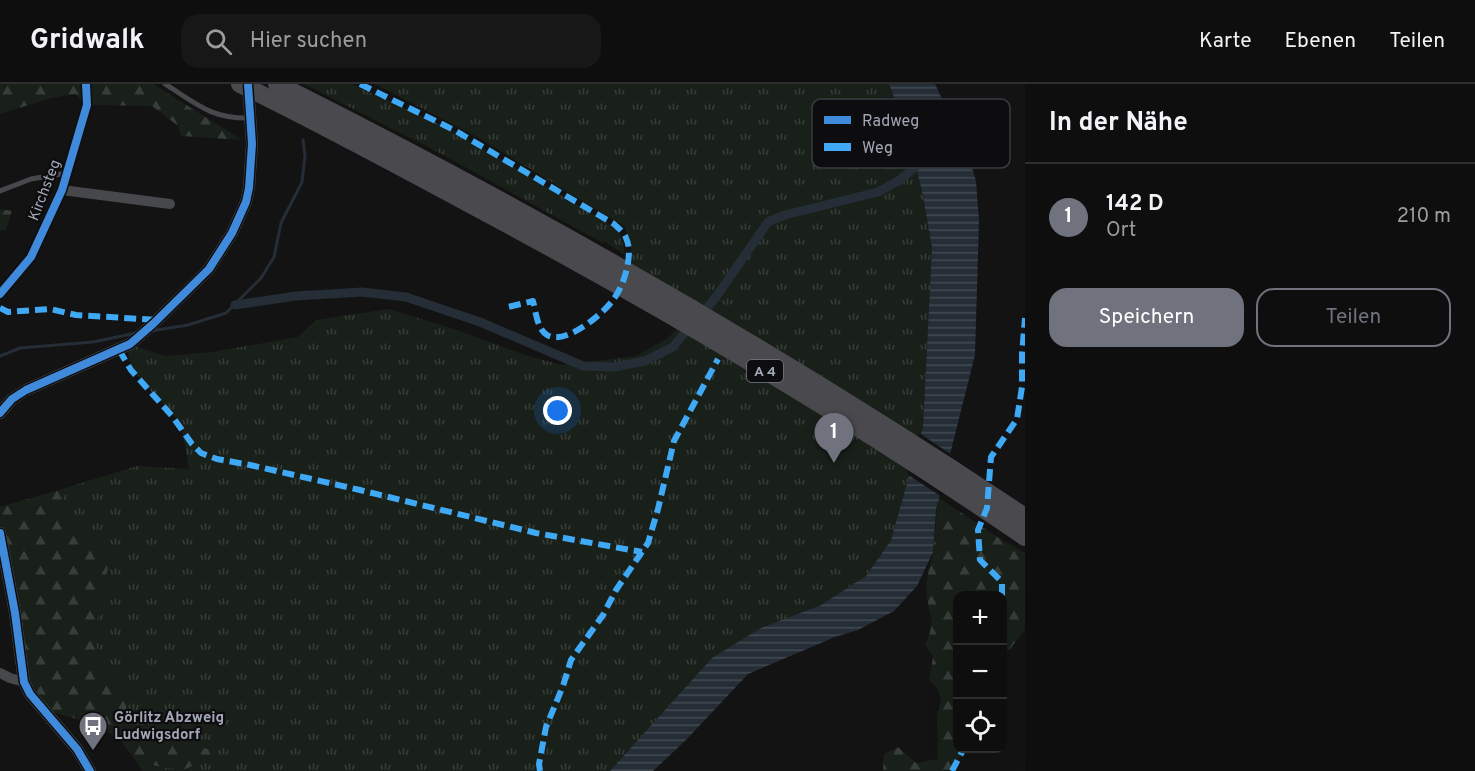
<!DOCTYPE html>
<html lang="de">
<head>
<meta charset="utf-8">
<style>
  :root { --surface:#0e0e0e; --page:#171717; --text:#f1f3f6; --muted:#9b9c9e; --line:#2e2e2e; --accent:#70737d }
  body { margin:0; font-family:Overpass,sans-serif; background:var(--page); color:var(--text) }
  .controls { position:absolute; right:18px; bottom:18px; display:grid; overflow:hidden; border-radius:12px; box-shadow:0 6px 24px #0002 }
  .controls button { width:54px; height:54px; display:grid; place-items:center; padding:0; border:0; border-bottom:2px solid var(--line); background:var(--surface); color:var(--text); font:30px sans-serif }
  .you { position:absolute; left:558px; top:327px; width:21px; height:21px; margin:-15px; border:4px solid #fff; border-radius:50%; background:#1a73e8; box-shadow:0 0 0 9px #1a73e833 }
  .badge { display:grid; place-items:center; width:39px; height:39px; border-radius:50%; background:var(--accent); color:#fff; font-size:20px; font-weight:700 }
  .pin { position:absolute; translate:-50% -50px; filter:drop-shadow(0 2px 3px #0008) }
  .pin::after { content:''; position:absolute; top:32px; width:21px; height:18px; background:inherit; clip-path:polygon(0 0,100% 0,50% 100%) }
  .list { margin:0; padding:0; list-style:none }
  h2 { display:flex; justify-content:space-between; align-items:center; height:78px; margin:0; padding:0 24px; font-size:26px }
  h2 small { font-size:20px; font-weight:400; color:var(--muted) }
  .list li { display:grid; grid-template-columns:39px 1fr auto; gap:18px; align-items:center; box-sizing:border-box; height:108px; padding:0 24px; border-top:2px solid var(--line) }
  .list b { display:block; font-size:22px; white-space:nowrap }
  .list p { margin:0; font-size:20px; white-space:nowrap; color:var(--muted) }
  .list em { font-size:20px; font-style:normal; color:var(--muted) }
  .actions { display:flex; gap:12px; padding:18px 24px }
  .actions a { flex:1; padding:14px 0; border:2px solid var(--accent); border-radius:18px; text-align:center; font-size:21px; color:var(--accent) }
  .actions .main { background:var(--accent); color:#fff }
  .icon { flex:none; width:33px; height:33px; fill:none; stroke:currentColor; stroke-width:2; stroke-linecap:round; stroke-linejoin:round }
  .map { position:relative; flex:none; width:1025px; height:687px; overflow:hidden }
  header { display:flex; align-items:center; gap:36px; box-sizing:border-box; height:84px; padding:0 30px; background:var(--surface); border-bottom:2px solid var(--line) }
  header strong { font-size:28px }
  nav { display:flex; gap:33px; margin-inline-start:auto; font-size:21px }
  .search { width:420px; height:54px; background:var(--page); display:flex; align-items:center; gap:15px; box-sizing:border-box; padding:0 21px; border-radius:18px; color:var(--muted); font-size:22px }
  main { display:flex }
  aside { flex:1; background:var(--surface) }
  .map>svg:first-child { display:block }
  .grass { fill:url(#grass-tufts) }
  .forest { fill:url(#forest-firs) }
  .water { fill:url(#water-rules) }
  .pier { fill:#131313 }
  .lines { fill:none; stroke-linecap:round; stroke-linejoin:round }
  .stream { stroke:#252d36; stroke-width:3 }
  .canal { stroke:#252d36; stroke-width:9 }
  .service { stroke:#47484c; stroke-width:5 }
  .minor { stroke:#47484c; stroke-width:10 }
  .tertiary { stroke:#47484c; stroke-width:12 }
  .motorway { stroke:#49494e; stroke-width:18 }
  .quiet { stroke:#3fa9f5; stroke-width:6; stroke-dasharray:12 6; stroke-linecap:butt }
  .cycleway-casing { stroke:#0d0d0f; stroke-width:11 }
  .cycleway { stroke:#408adc; stroke-width:8 }
  .labels { text-anchor:middle; stroke-width:4.5; stroke-linejoin:round; paint-order:stroke }
  .shield { fill:#0d0d0f; stroke:#757984; stroke-width:1.5 }
  .shield-label { font-size:14px; font-weight:bold; fill:#a2a7b6 }
  .street-label { font-size:15px; fill:#a2a7b6; stroke:#0d0d0f }
  .poi-label { font-size:15px; font-weight:bold; fill:#a2a7b6; stroke:#0d0d0f; text-anchor:start }
  .key { fill:#0d0d0f; stroke:#3a3b41; stroke-width:1.5 }
  .key-label { font-size:16px; fill:#a2a7b6 }
</style>
</head>
<body>
<header>
<strong>Gridwalk</strong>
<div class="search"><svg class="icon" aria-label="search" viewBox="0 0 24 24"><circle cx="10" cy="10" r="6"/><path d="M15 15l6 6"/></svg>Hier suchen</div>
<nav><a>Karte</a><a>Ebenen</a><a>Teilen</a></nav>
</header>
<main>
<div class="map">
<svg width="1025" height="687" viewBox="0 0 1025 687">
  <defs>
    <pattern id="grass-tufts" width="24" height="20" patternUnits="userSpaceOnUse" patternTransform="scale(1.5)"><rect width="24" height="20" fill="#19201a"/><path d="M3 7l-1-3M5 7V3M7 7l1-3M15 17l-1-3M17 17v-4M19 17l1-3" fill="none" stroke="#373e39"/></pattern>
    <pattern id="forest-firs" width="22" height="20" patternUnits="userSpaceOnUse" patternTransform="scale(1.5)"><rect width="22" height="20" fill="#19201a"/><path d="M5 1l3.5 6h-7zM16 11l3.5 6h-7z" fill="#373e39"/></pattern>
    <pattern id="water-rules" width="6" height="5" patternUnits="userSpaceOnUse" patternTransform="scale(1.5)"><rect width="6" height="5" fill="#252d36"/><path d="M0 2.5h6" fill="none" stroke="#424951"/></pattern>
  </defs>
  <rect width="100%" height="100%" fill="#131313"/>
  <!-- grass -->
  <g class="grass">
    <polygon points="304,0 351,0 389,17 454,47 614,143 622,154 625,171 604,157 603,159 436,67"/>
    <polygon points="375,0 889,0 906,44 922,107 932,163 923,343 918,362 632,187 631,161 625,143 481,55"/>
    <path d="M389,225l65,20 74,27 34,9 74,-9 32,-18 15,-16 230,142 -22,76 -25,36 -45,29 -60,23 -151,143h-468l-6,-10 30,7 47,-18 -34,-4 -38,-25 -15,-13 1,-14 -24,-18 -9,-42 17,-81 -48,-37 -1,-27 75,-23 52,3c-3,-14 -4,-33 -10,-46 -12,-21 -51,-46 -51,-72l6,-5 32,10 46,-4 86,-15 18,-17z"/>
  </g>
  <!-- forest -->
  <g class="forest">
    <polygon points="0,0 153,0 242,56 181,52 178,42 152,22 86,21 75,10 51,14 0,30"/>
    <polygon points="0,125 12,127 6,146 0,146"/>
    <polygon points="62,405 63,432 111,469 94,550 103,592 127,610 126,624 141,637 179,662 213,665 215,673 185,685 166,684 136,677 121,657 98,641 52,628 29,597 0,444 0,423"/>
    <path d="M939,414l55,37 31,18v77l-15,19 -7,4 -1,-57h-44v152l6,1 -12,22h-69l1,-17 14,-7 18,16 22,-4 -1,-43 4,-15 -3,-12 -9,-9 4,-23 -8,-13c12,-24 4,-26 2,-49 -2,-15 3,-28 6,-42 3,-18 2,-37 6,-55z"/>
  </g>
  <!-- water -->
  <polygon class="water" points="889,0 935,0 967,67 976,97 979,137 975,271 936,426 933,468 917,502 894,527 858,546 835,553 748,590 686,656 653,687 610,687 712,574 761,544 821,521 866,492 891,456 923,343 932,163 922,107 906,44"/>
  <!-- pier -->
  <polygon class="pier" points="919,349 952,371 942,413 907,390"/>
  <g class="lines">
    <!-- stream -->
    <g class="stream">
      <polyline points="151,247 188,241 226,229 261,194 274,173 281,139 302,98 305,72 303,56"/>
      <polyline points="0,272 20,264 93,258 136,249"/>
    </g>
    <!-- canal -->
    <g class="canal">
      <polyline points="235,221 296,212 362,208 406,213 480,238 583,282 614,283 645,277 673,263 691,241"/>
      <polyline points="701,231 716,213 768,138 785,131 878,108 900,96 924,75"/>
    </g>
    <!-- service -->
    <g class="service">
      <path d="M165,0c32,20 46,35 85,34"/>
      <polyline points="0,107 31,95 67,89"/>
    </g>
    <!-- minor -->
    <g class="minor">
      <polyline points="62,106 170,120"/>
      <polyline points="0,210 31,173 62,106 87,21 86,0"/>
      <polyline points="0,589 10,594 24,598"/>
    </g>
    <!-- tertiary -->
    <g class="tertiary">
      <polyline points="0,329 12,315 26,306 130,260 153,240 209,185 232,149 246,118 249,104 252,60 248,0"/>
      <polyline points="0,449 15,529 24,598 30,610 77,665 90,687"/>
    </g>
    <!-- motorway -->
    <g class="motorway">
      <path d="M240,0c78,38 154,79 230,120 191,102 377,211 555,333"/>
      <path d="M277,0c258,129 508,273 748,433"/>
    </g>
    <!-- quiet -->
    <g class="quiet">
      <path d="M360,0l94,46 160,94c4,4 10,8 12,14 8,16 -2,48 -13,62 -10,14 -48,46 -66,35 -10,-6 -11,-23 -14,-34l-25,6"/>
      <polyline points="0,224 8,228 50,225 76,231 157,236"/>
      <polyline points="119,266 131,286 172,332 192,360 201,369 217,375 250,381 360,406 536,449 642,468"/>
      <polyline points="1002,512 1002,498 980,476 978,446 987,424 991,373 1017,335 1022,303 1022,270 1025,234"/>
      <polyline points="540,687 539,680 546,643 563,602 571,576 603,531 616,506 648,459 658,425 674,357 718,275"/>
      <polyline points="952,687 964,664"/>
    </g>
    <!-- cycleway casing -->
    <g class="cycleway-casing">
      <g id="cycleway">
        <polyline points="0,210 31,173 62,106 87,21 86,0"/>
        <polyline points="0,329 12,315 26,306 130,260 153,240 209,185 232,149 246,118 249,104 252,60 248,0"/>
        <polyline points="0,449 15,529 24,598 30,610 77,665 90,687"/>
      </g>
    </g>
    <!-- cycleway -->
    <use href="#cycleway" class="cycleway"/>
  </g>
  <!-- icons -->
  <defs>
    <g id="bus-pin" transform="scale(1.5)"><path d="M0 17L-7.5 6A9.5 9.5 0 1 1 7.5 6Z" fill="#70737d" stroke="#0d0d0f"/><path d="M-5-6H5V4H4V6H2V4H-2V6H-4V4H-5ZM-3.5-4V0h7V-4ZM-3.5 1.2v1.5H-2V1.2ZM2 1.2v1.5H3.5V1.2Z" fill="#fff"/></g>
  </defs>
  <g fill-rule="evenodd">
    <use href="#bus-pin" x="93" y="642"/>
  </g>
  <g class="labels">
    <!-- shield labels -->
    <rect class="shield" x="747" y="276" width="36" height="22" rx="4.5"/>
    <g class="shield-label">
      <text x="765" y="292">A 4</text>
    </g>
    <!-- street labels -->
    <g class="street-label">
      <text transform="translate(44 106) rotate(-69)" y="5">Kirchsteg</text>
    </g>
    <!-- poi labels -->
    <g class="poi-label">
      <text x="114" y="638">Görlitz Abzweig<tspan x="114" dy="17">Ludwigsdorf</tspan></text>
    </g>
  </g>
  <!-- legend -->
  <rect x="812" y="15" width="198" height="69" rx="9" class="key"/>
  <rect x="824" y="32" width="27" height="8" fill="#408adc"/>
  <rect x="824" y="59" width="27" height="8" fill="#3fa9f5"/>
  <g class="key-label">
    <text x="862" y="42">Radweg</text>
    <text x="862" y="69">Weg</text>
  </g>
</svg>
<div class="controls">
<button>+</button>
<button>−</button>
<button><svg class="icon" aria-label="locate" viewBox="0 0 24 24"><circle cx="12" cy="12" r="6"/><path d="M12 2v4M12 18v4M2 12h4M18 12h4"/></svg></button>
</div>
<div class="you"></div>
<div class="pin badge" style="left:834px;top:379px">1</div>
</div>
<aside>
<h2>In der Nähe<small></small></h2>
<ul class="list">
<li><span class="badge">1</span><div><b>142 D</b><p>Ort</p></div><em>210 m</em></li>
</ul>
<div class="actions"><a class="main">Speichern</a><a>Teilen</a></div>
</aside>
</main>
</body>
</html>
